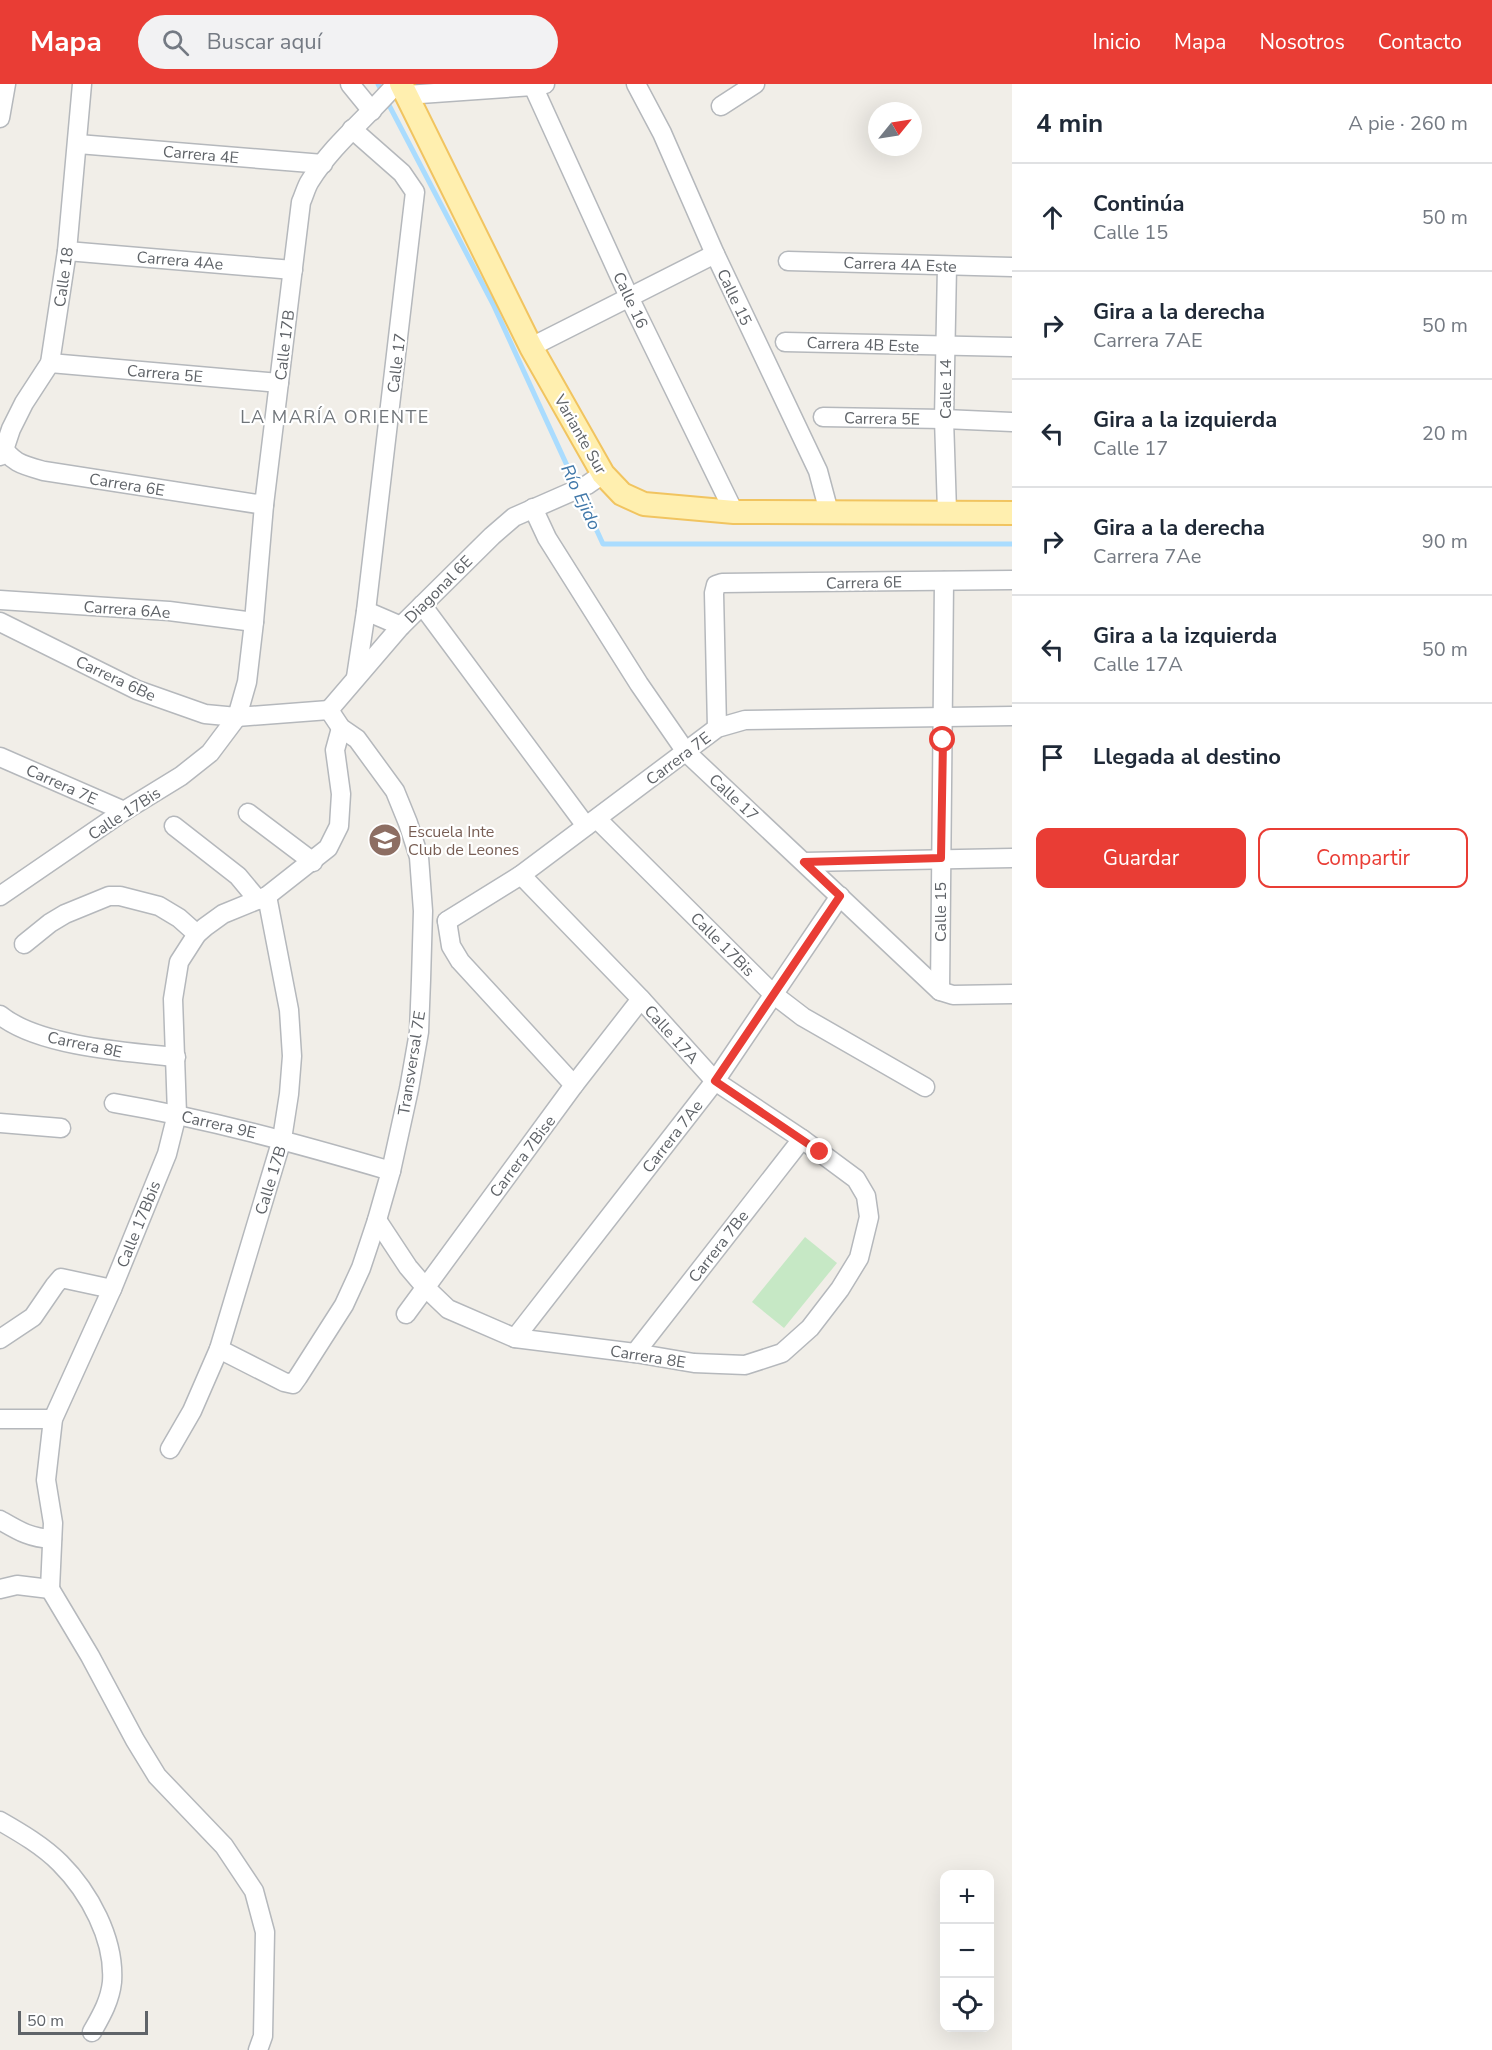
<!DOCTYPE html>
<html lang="es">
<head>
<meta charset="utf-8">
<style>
  :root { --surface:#fff; --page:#f2f2f3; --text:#1f2937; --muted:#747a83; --line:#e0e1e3; --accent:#e93d35 }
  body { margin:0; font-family:"Nunito Sans",sans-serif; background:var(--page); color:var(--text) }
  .controls { position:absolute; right:18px; bottom:18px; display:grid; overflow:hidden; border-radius:12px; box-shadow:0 6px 24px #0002 }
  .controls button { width:54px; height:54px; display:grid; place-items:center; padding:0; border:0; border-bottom:2px solid var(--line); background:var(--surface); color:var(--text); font:30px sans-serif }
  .compass { position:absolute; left:868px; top:18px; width:54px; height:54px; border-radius:50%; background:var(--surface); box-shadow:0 6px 24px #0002; rotate:60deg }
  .scale { position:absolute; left:18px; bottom:15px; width:130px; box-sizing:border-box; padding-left:6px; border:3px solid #5f6368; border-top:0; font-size:16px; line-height:21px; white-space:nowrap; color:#5f6368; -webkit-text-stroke:4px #fff; paint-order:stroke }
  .stop { position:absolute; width:18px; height:18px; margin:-14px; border:4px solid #e93d35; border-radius:50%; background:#fff }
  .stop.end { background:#e93d35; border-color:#fff; box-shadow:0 2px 6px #0008 }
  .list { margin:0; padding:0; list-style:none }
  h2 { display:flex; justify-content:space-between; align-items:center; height:78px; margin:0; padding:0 24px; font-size:26px }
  h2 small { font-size:20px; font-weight:400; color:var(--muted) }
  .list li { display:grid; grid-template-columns:39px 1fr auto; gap:18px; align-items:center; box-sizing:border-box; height:108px; padding:0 24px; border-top:2px solid var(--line) }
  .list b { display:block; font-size:22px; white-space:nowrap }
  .list p { margin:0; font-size:20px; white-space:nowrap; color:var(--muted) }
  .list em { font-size:20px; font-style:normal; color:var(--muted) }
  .actions { display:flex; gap:12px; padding:18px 24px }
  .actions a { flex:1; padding:14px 0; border:2px solid var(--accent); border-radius:12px; text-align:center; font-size:21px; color:var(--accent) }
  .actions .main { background:var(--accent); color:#fff }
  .icon { flex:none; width:33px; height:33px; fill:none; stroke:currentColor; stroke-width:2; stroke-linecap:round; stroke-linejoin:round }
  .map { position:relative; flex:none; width:1012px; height:1966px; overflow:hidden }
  header { display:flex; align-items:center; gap:36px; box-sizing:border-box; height:84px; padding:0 30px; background:var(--accent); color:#fff }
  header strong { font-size:28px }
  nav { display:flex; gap:33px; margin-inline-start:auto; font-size:21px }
  .search { width:420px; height:54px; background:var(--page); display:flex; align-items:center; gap:15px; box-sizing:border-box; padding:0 21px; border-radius:33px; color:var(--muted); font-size:22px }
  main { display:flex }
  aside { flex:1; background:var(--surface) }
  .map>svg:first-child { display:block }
  .green { fill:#c6e8c5 }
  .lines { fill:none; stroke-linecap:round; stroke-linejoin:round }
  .stream { stroke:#aadcfe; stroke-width:5 }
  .minor-casing { stroke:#b5b8bc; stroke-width:21 }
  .major-casing { stroke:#f1c460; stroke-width:26 }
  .minor { stroke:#fff; stroke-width:18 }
  .major { stroke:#ffefaf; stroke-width:22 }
  .route { stroke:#e93d35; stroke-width:8 }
  .labels { text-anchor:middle; stroke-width:4.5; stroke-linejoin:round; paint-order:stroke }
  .street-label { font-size:16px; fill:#5f6368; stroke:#fff }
  .education-label { font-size:16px; fill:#785e54; stroke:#fff; text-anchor:start }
  .neighbourhood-label { font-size:18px; letter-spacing:1.5px; fill:#70757a; stroke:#fff }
  .water-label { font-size:18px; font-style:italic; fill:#4178a9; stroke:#fff }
</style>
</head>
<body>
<header>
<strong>Mapa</strong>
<div class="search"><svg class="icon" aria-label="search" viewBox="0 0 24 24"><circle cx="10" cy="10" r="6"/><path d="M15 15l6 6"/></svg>Buscar aquí</div>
<nav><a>Inicio</a><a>Mapa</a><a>Nosotros</a><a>Contacto</a></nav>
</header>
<main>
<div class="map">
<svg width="1012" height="1966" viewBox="0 0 1012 1966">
  <rect width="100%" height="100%" fill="#f1eee8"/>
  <!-- green -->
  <polygon class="green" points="805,1153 837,1179 784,1244 752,1218"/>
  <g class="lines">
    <!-- stream -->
    <polyline class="stream" points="378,0 493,220 603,460 1012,460"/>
    <!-- minor casing -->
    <g class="minor-casing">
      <g id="minor">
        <polyline points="350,0 372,27"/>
        <polyline points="636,0 662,49 715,170 818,387 829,428"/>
        <polyline points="533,2 629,213 734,428"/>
        <polyline points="406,11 533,2 545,0"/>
        <polyline points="721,22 755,0"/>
        <polyline points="0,34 6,0"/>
        <polyline points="352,45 402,89 415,108 366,527 356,593"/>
        <polyline points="78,60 323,80"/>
        <polyline points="67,167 293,186"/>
        <polyline points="788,177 1012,183"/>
        <polyline points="947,182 944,335 947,427"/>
        <polyline points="785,258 1012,263"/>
        <polyline points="531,263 715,170"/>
        <polyline points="50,279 279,299"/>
        <polyline points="823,333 944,335 1012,338"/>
        <path d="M0,359c12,20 22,22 44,28l220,34"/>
        <polyline points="0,372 4,366 11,345 24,319 50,279 67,167 82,0"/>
        <polyline points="533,424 547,454 639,600 686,668 940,907 953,911 1012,910"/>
        <polyline points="0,516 169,527 254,538"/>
        <polyline points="422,521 586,742"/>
        <polyline points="366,527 401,542"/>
        <polyline points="0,538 137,606 205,630 237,633 329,626"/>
        <polyline points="329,626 401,542 492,452 514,433 587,401 603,390"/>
        <polyline points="717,644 714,509 716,501 722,499 1012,496"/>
        <polyline points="0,673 124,727"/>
        <polyline points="248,729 313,778"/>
        <polyline points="597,735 773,910 803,933 925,1003"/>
        <polyline points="174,742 238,792 258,816"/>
        <polyline points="804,778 1012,774"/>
        <path d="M0,812l124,-85 57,-35 29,-23 27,-36 10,-35 7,-60 10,-117 37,-303c3,-6 5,-15 9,-21 23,-37 58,-64 86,-97"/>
        <polyline points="447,837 521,791 717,644 745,636 1012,632"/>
        <polyline points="447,837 451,862 460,877 574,1001"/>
        <polyline points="24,860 50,839 65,830 109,812 120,812 159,822 179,834 197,850"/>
        <polyline points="940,907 944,497"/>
        <path d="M0,931c38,31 126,37 176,42"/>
        <path d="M114,1019c94,16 185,41 277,68"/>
        <polyline points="0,1039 61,1044"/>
        <polyline points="377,1136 408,1183 425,1203 448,1225 515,1254 635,1269 694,1279 745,1281 782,1269 810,1244 840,1205 859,1174 869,1133 866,1112 856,1095 802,1055 715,997 641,915 521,791"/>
        <polyline points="406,1230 574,1001 641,915"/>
        <polyline points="515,1254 715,997 840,812"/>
        <polyline points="0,1255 33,1233 55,1201 61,1194 112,1205"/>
        <polyline points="219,1265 284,1298 293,1300 298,1293 344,1221 361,1184 377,1136 391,1087 409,1005 419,948 421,896 423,827 419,773 408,739 395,707 357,655 341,644 329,626"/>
        <polyline points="635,1269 802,1055"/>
        <polyline points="0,1335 53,1335"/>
        <polyline points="170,1365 192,1327 219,1265 282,1055 289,1010 292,972 289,926 267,812"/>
        <path d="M0,1436c19,11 30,18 52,19"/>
        <polyline points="0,1505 17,1501 50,1505"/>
        <polyline points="50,1505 53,1439 46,1396 53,1335 112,1205 167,1070 177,1030 173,915 179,878 197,850 205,843 223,830 267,812 328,764 339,742 341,710 335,666 341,644"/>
        <polyline points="50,1505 90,1572 135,1656 157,1692 224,1762 254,1807 265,1848 263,1952 258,1966"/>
        <path d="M0,1737c21,12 43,25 60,42 29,29 55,76 52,119 -2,19 -11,34 -20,50"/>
      </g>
    </g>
    <!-- major casing -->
    <g class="major-casing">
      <polyline id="major" points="401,0 531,263 603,390 622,410 644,420 734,428 1012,429"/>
    </g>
    <!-- minor -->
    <use href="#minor" class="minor"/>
    <!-- major -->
    <use href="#major" class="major"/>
  </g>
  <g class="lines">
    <!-- route -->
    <polyline class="route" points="820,1068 715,997 840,812 804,778 941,774 943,656"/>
  </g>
  <!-- icons -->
  <defs>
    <g id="school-disc" transform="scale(1.725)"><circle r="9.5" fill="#8d6e63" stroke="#fff"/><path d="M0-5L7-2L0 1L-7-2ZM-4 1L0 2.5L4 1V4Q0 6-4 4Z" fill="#fff"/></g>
  </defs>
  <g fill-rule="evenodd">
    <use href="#school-disc" x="385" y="756"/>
  </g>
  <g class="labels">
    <!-- street labels -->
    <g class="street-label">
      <text transform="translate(201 70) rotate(5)" y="6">Carrera 4E</text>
      <text transform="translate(180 176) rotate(5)" y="6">Carrera 4Ae</text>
      <text transform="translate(900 180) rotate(2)" y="6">Carrera 4A Este</text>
      <text transform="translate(63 193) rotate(-82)" y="6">Calle 18</text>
      <text transform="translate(735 213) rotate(65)" y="6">Calle 15</text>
      <text transform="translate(631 216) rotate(65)" y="6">Calle 16</text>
      <text transform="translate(863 260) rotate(2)" y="6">Carrera 4B Este</text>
      <text transform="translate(284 261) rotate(-83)" y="6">Calle 17B</text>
      <text transform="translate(396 279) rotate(-83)" y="6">Calle 17</text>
      <text transform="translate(165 289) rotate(5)" y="6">Carrera 5E</text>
      <text transform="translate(945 305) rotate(-90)" y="6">Calle 14</text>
      <text transform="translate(882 334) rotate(1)" y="6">Carrera 5E</text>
      <text transform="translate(581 350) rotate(60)" y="6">Variante Sur</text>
      <text transform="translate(127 400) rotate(9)" y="6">Carrera 6E</text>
      <text transform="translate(864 498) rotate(-1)" y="6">Carrera 6E</text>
      <text transform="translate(438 505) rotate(-45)" y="6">Diagonal 6E</text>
      <text transform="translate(127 525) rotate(4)" y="6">Carrera 6Ae</text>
      <text transform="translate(116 594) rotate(25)" y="6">Carrera 6Be</text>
      <text transform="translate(678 674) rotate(-37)" y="6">Carrera 7E</text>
      <text transform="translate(62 700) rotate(24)" y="6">Carrera 7E</text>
      <text transform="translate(734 713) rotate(43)" y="6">Calle 17</text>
      <text transform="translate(124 729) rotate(-33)" y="6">Calle 17Bis</text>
      <text transform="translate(940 828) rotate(-90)" y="6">Calle 15</text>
      <text transform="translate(723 860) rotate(45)" y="6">Calle 17Bis</text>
      <text transform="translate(672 950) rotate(48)" y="6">Calle 17A</text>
      <text transform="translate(85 960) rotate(12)" y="6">Carrera 8E</text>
      <text transform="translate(411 979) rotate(-81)" y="6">Transversal 7E</text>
      <text transform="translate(219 1040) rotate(13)" y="6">Carrera 9E</text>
      <text transform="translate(672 1052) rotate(-52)" y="6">Carrera 7Ae</text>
      <text transform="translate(522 1072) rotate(-53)" y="6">Carrera 7Bise</text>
      <text transform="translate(270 1096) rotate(-73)" y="6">Calle 17B</text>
      <text transform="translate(138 1140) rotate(-68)" y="6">Calle 17Bbis</text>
      <text transform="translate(718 1162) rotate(-52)" y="6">Carrera 7Be</text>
      <text transform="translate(648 1272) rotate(9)" y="6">Carrera 8E</text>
    </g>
    <!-- education labels -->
    <g class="education-label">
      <text x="408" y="753">Escuela Inte<tspan x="408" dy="18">Club de Leones</tspan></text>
    </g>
    <!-- neighbourhood labels -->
    <g class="neighbourhood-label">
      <text x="335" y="339">LA MARÍA ORIENTE</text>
    </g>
    <!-- water labels -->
    <g class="water-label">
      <text transform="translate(581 413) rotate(65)" y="6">Río Ejido</text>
    </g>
  </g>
</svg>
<div class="controls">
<button>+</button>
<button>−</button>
<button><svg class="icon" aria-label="locate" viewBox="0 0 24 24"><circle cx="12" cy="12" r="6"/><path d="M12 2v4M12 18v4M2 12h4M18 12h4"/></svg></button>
</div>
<svg class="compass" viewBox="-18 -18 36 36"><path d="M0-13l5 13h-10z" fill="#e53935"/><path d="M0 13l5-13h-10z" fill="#747a83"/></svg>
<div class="scale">50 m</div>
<div class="stop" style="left:943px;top:656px"></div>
<div class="stop end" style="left:820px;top:1068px"></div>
</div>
<aside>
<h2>4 min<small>A pie · 260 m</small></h2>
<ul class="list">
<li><svg class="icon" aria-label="ahead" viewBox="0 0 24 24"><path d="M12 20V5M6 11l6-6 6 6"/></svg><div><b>Continúa</b><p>Calle 15</p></div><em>50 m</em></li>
<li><svg class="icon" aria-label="right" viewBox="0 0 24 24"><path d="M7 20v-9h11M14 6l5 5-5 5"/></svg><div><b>Gira a la derecha</b><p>Carrera 7AE</p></div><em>50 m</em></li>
<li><svg class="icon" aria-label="left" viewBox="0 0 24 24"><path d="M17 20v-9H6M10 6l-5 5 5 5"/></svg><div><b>Gira a la izquierda</b><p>Calle 17</p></div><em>20 m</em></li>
<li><svg class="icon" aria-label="right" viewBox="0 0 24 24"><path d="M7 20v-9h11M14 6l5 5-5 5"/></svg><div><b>Gira a la derecha</b><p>Carrera 7Ae</p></div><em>90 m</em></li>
<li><svg class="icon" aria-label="left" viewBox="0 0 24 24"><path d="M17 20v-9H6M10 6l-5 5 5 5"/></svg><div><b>Gira a la izquierda</b><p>Calle 17A</p></div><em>50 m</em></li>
<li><svg class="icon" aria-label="arrive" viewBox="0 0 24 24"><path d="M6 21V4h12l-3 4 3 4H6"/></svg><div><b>Llegada al destino</b></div></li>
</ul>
<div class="actions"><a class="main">Guardar</a><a>Compartir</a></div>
</aside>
</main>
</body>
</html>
